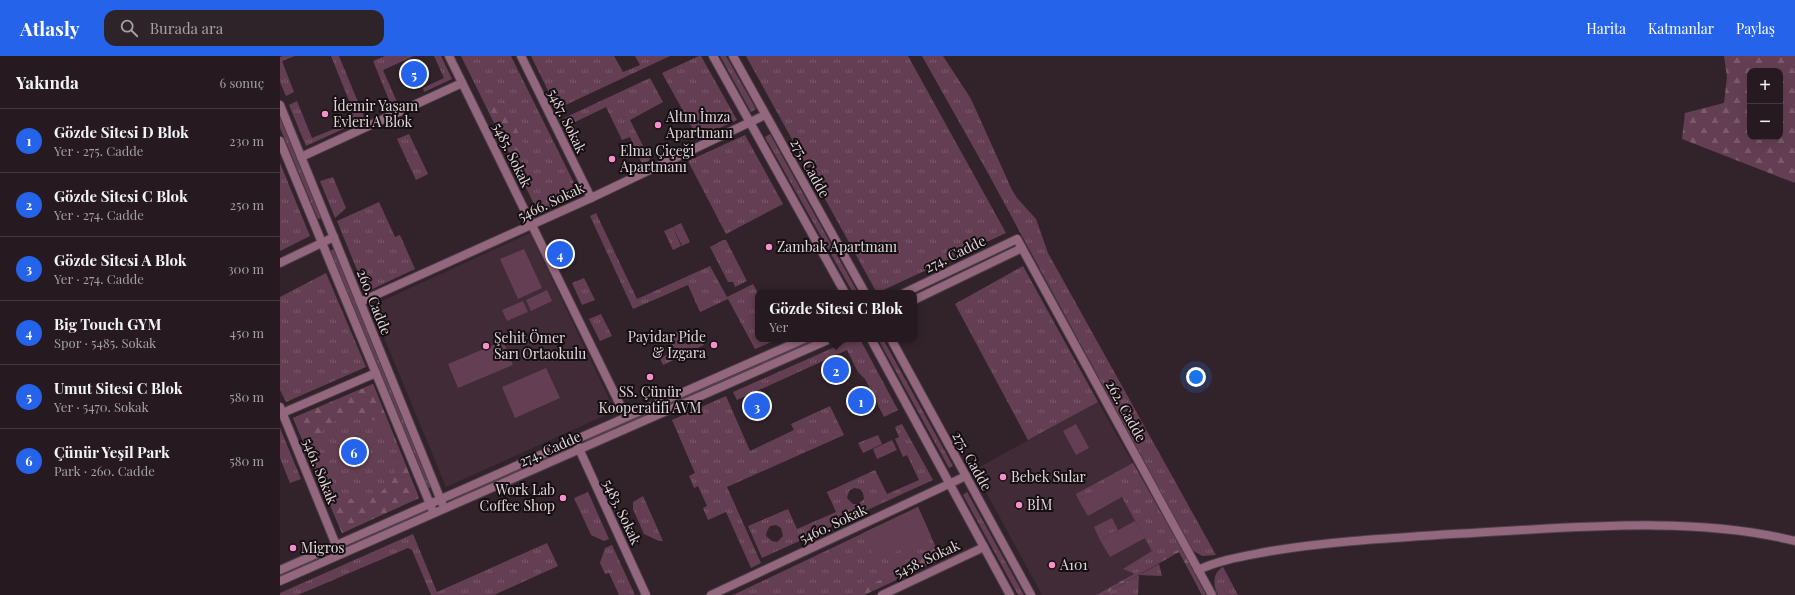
<!DOCTYPE html>
<html lang="tr">
<head>
<meta charset="utf-8">
<style>
  :root { --surface:#261a20; --page:#2e2329; --text:#f1f3f6; --muted:#a4a1a5; --line:#42383e; --accent:#2563eb }
  body { margin:0; font-family:"Playfair Display",serif; background:var(--page); color:var(--text) }
  .controls { position:absolute; right:12px; top:12px; display:grid; overflow:hidden; border-radius:8px; box-shadow:0 4px 16px #0002 }
  .controls button { width:36px; height:36px; display:grid; place-items:center; padding:0; border:0; border-bottom:1px solid var(--line); background:var(--surface); color:var(--text); font:20px sans-serif }
  .you { position:absolute; left:916px; top:321px; width:14px; height:14px; margin:-10px; border:3px solid #fff; border-radius:50%; background:#1a73e8; box-shadow:0 0 0 6px #1a73e833 }
  .badge { display:grid; place-items:center; width:26px; height:26px; border-radius:50%; background:var(--accent); color:#fff; font-size:13px; font-weight:700 }
  .pin { position:absolute; translate:-50% -50%; border:2px solid #fff; box-shadow:0 1px 4px #0006 }
  .popup { position:absolute; left:475px; top:234px; width:162px; height:52px; box-sizing:border-box; display:grid; place-content:center; border-radius:8px; background:var(--surface); filter:drop-shadow(0 1px 3px #0005); font-size:13px; white-space:nowrap; color:var(--muted) }
  .popup b { font-size:15px; color:var(--text) }
  .popup::after { content:''; position:absolute; left:50%; top:100%; margin-left:-8px; border:8px solid transparent; border-top-color:var(--surface) }
  .list { margin:0; padding:0; list-style:none }
  h2 { display:flex; justify-content:space-between; align-items:center; height:52px; margin:0; padding:0 16px; font-size:17px }
  h2 small { font-size:13px; font-weight:400; color:var(--muted) }
  .list li { display:grid; grid-template-columns:26px 1fr auto; gap:12px; align-items:center; box-sizing:border-box; height:64px; padding:0 16px; border-top:1px solid var(--line) }
  .list b { display:block; font-size:15px; white-space:nowrap }
  .list p { margin:0; font-size:13px; white-space:nowrap; color:var(--muted) }
  .list em { font-size:13px; font-style:normal; color:var(--muted) }
  .icon { flex:none; width:22px; height:22px; fill:none; stroke:currentColor; stroke-width:2; stroke-linecap:round; stroke-linejoin:round }
  .map { position:relative; flex:none; width:1515px; height:539px; overflow:hidden }
  header { display:flex; align-items:center; gap:24px; box-sizing:border-box; height:56px; padding:0 20px; background:var(--accent); color:#fff }
  header strong { font-size:19px }
  nav { display:flex; gap:22px; margin-inline-start:auto; font-size:14px }
  .search { width:280px; height:36px; background:var(--page); display:flex; align-items:center; gap:10px; box-sizing:border-box; padding:0 14px; border-radius:12px; color:var(--muted); font-size:15px }
  main { display:flex }
  aside { flex:1; background:var(--surface) }
  .map>svg:first-child { display:block }
  .built { fill:#402b36 }
  .grass { fill:url(#grass-tufts); fill-rule:evenodd }
  .forest { fill:url(#forest-firs); fill-rule:evenodd }
  .pitch { fill:#643f53 }
  .lines { fill:none; stroke-linecap:round; stroke-linejoin:round }
  .minor-casing { stroke:#4e3f47; stroke-width:10 }
  .tertiary-casing { stroke:#4e3f47; stroke-width:10 }
  .minor { stroke:#93677e; stroke-width:8 }
  .tertiary { stroke:#93677e; stroke-width:8 }
  .poi-dot { fill:#f98fca; stroke:#160f12; stroke-width:1.5 }
  .labels { text-anchor:middle; stroke-width:4; stroke-linejoin:round; paint-order:stroke }
  .poi-label { font-size:14px; fill:#e0d5da; stroke:#160f12; text-anchor:start }
  .street-label { font-size:14px; fill:#e0d5da; stroke:#160f12 }
</style>
</head>
<body>
<header>
<strong>Atlasly</strong>
<div class="search"><svg class="icon" aria-label="search" viewBox="0 0 24 24"><circle cx="10" cy="10" r="6"/><path d="M15 15l6 6"/></svg>Burada ara</div>
<nav><a>Harita</a><a>Katmanlar</a><a>Paylaş</a></nav>
</header>
<main>
<aside>
<h2>Yakında<small>6 sonuç</small></h2>
<ul class="list">
<li><span class="badge">1</span><div><b>Gözde Sitesi D Blok</b><p>Yer · 275. Cadde</p></div><em>230 m</em></li>
<li><span class="badge">2</span><div><b>Gözde Sitesi C Blok</b><p>Yer · 274. Cadde</p></div><em>250 m</em></li>
<li><span class="badge">3</span><div><b>Gözde Sitesi A Blok</b><p>Yer · 274. Cadde</p></div><em>300 m</em></li>
<li><span class="badge">4</span><div><b>Big Touch GYM</b><p>Spor · 5485. Sokak</p></div><em>450 m</em></li>
<li><span class="badge">5</span><div><b>Umut Sitesi C Blok</b><p>Yer · 5470. Sokak</p></div><em>580 m</em></li>
<li><span class="badge">6</span><div><b>Çünür Yeşil Park</b><p>Park · 260. Cadde</p></div><em>580 m</em></li>
</ul>
</aside>
<div class="map">
<svg width="1515" height="539" viewBox="0 0 1515 539">
  <defs>
    <pattern id="grass-tufts" width="24" height="20" patternUnits="userSpaceOnUse"><rect width="24" height="20" fill="#643f53"/><path d="M3 7l-1-3M5 7V3M7 7l1-3M15 17l-1-3M17 17v-4M19 17l1-3" fill="none" stroke="#7a5a6b"/></pattern>
    <pattern id="forest-firs" width="22" height="20" patternUnits="userSpaceOnUse"><rect width="22" height="20" fill="#643f53"/><path d="M5 1l3.5 6h-7zM16 11l3.5 6h-7z" fill="#7a5a6b"/></pattern>
  </defs>
  <rect width="100%" height="100%" fill="#32232b"/>
  <!-- built -->
  <g class="built">
    <polygon points="250,177 335,355 166,431 91,250"/>
    <polygon points="818,346 901,492 816,539 762,539 694,414"/>
  </g>
  <!-- grass -->
  <g class="grass">
    <polygon points="3,0 15,0 2,5 14,36 6,40 0,26 0,1"/>
    <polygon points="51,0 59,0 85,63 26,90 9,49 17,45 32,82 71,66 65,49 70,47"/>
    <polygon points="105,0 134,0 103,14 117,46 111,49 93,5"/>
    <polygon points="154,0 161,0 172,23 144,36 143,32 164,22"/>
    <polygon points="181,0 231,0 299,137 258,156"/>
    <polygon points="251,0 334,0 343,16 360,9 355,0 390,0 277,53"/>
    <polygon points="419,0 421,0 457,64 418,82 382,17"/>
    <polygon points="440,0 446,0 476,53 471,56"/>
    <polygon points="466,0 628,0 726,177 597,237"/>
    <polygon points="642,0 663,0 691,43 732,134 737,142 756,163 768,197 936,499 922,500 912,494 709,119"/>
    <polygon points="370,22 383,46 350,64 370,104 362,108 350,81 342,84 326,51 293,67 302,86 295,89 282,63"/>
    <polygon points="0,60 42,162 38,163 0,72"/>
    <polygon points="129,78 148,118 136,124 117,83"/>
    <polygon points="490,78 578,237 573,237 485,81"/>
    <polygon points="465,79 503,148 446,178 408,105"/>
    <polygon points="0,107 30,180 0,195"/>
    <polygon points="53,121 66,152 55,162 40,125"/>
    <polygon points="99,146 115,181 120,179 135,213 86,236 57,165"/>
    <polygon points="316,157 357,243 430,210 447,241 473,228 478,237 478,283 499,283 475,293 448,243 420,256 408,229 353,253 310,160"/>
    <polygon points="393,171 401,190 393,194 384,175"/>
    <polygon points="443,184 446,184 467,225 455,231 453,226 448,226 430,191"/>
    <polygon points="54,193 151,431 148,432 50,195"/>
    <polygon points="743,210 818,346 748,384 675,248"/>
    <polygon points="46,217 86,311 6,346 0,334 0,241"/>
    <polygon points="304,222 315,244 302,249 292,227"/>
    <polygon points="321,258 332,280 320,285 309,263"/>
    <polygon points="400,274 408,289 421,283 424,289 383,309 380,302 395,295 388,280"/>
    <polygon points="532,283 541,283 307,386 305,383"/>
    <polygon points="573,283 580,283 618,354 604,361 585,323 578,316 567,294 457,344 453,336"/>
    <polygon points="598,283 603,283 673,410 669,412"/>
    <polygon points="93,328 139,442 62,477 13,362"/>
    <polygon points="446,340 470,395 514,374 511,368 550,350 564,379 447,431 481,507 471,512 446,456 428,464 423,452 427,450 418,430 414,432 409,420 415,417 392,364"/>
    <path d="M622,368l31,56 -171,78 -14,-32 40,-17 9,20 39,-17 -9,-20 48,-22 12,24 32,-14 -12,-25 -4,2 -8,-18 4,-2 -4,-10zM574,432l6,1 3,4 1,6 -6,5h-5l-6,-6 2,-7zM496,469l5,3 2,8 -6,6 -5,-1 -6,-5 1,-5 3,-5z"/>
    <polygon points="0,372 21,423 10,427 0,402"/>
    <polygon points="598,379 602,388 583,397 578,387"/>
    <polygon points="287,391 288,394 172,446 171,443"/>
    <polygon points="853,407 901,492 855,518 843,513 872,495 833,425 798,443 796,438"/>
    <polygon points="308,436 329,483 324,485 311,479 294,442"/>
    <polygon points="687,436 744,539 738,539 683,439"/>
    <polygon points="363,440 383,485 379,485 364,478 353,453 353,446"/>
    <polygon points="638,451 661,503 584,539 453,539"/>
    <polygon points="149,453 150,455 0,520 0,517"/>
    <polygon points="832,462 838,474 820,484 814,471"/>
    <polygon points="133,478 157,536 267,487 278,510 214,539 151,539 132,494 128,492 18,539 0,539 0,537"/>
    <polygon points="332,489 355,539 339,539 329,517 325,518 320,507 325,492"/>
    <polygon points="879,508 882,520 859,519"/>
    <path d="M943,511l15,28h-20c-5,-10 -6,-22 5,-28z"/>
    <polygon points="859,519 858,539 823,539"/>
  </g>
  <!-- forest -->
  <g class="forest">
    <path d="M1444,0h71v127l-113,-44 3,-26 39,-10 3,-26zM1470,15h30v66h-30z"/>
    <polygon points="224,46 228,49 228,55 244,89 240,99 241,107 236,110 208,54"/>
    <path d="M93,328l46,114 -77,35 -49,-115zM80,359c29,8 48,31 33,61 -5,12 -15,20 -27,22 -60,11 -76,-79 -6,-83z"/>
    <polygon points="656,492 661,503 584,539 580,539 576,529 594,521 596,526 616,517 614,511"/>
    <polygon points="901,492 926,539 922,539 899,496 823,539 816,539"/>
  </g>
  <!-- pitch -->
  <g class="pitch">
    <polygon points="401,167 410,186 402,190 393,171"/>
    <polygon points="244,193 262,232 238,243 220,203"/>
    <polygon points="267,234 272,245 251,255 246,244"/>
    <polygon points="243,245 248,256 227,265 222,254"/>
    <polygon points="223,285 233,309 178,332 168,308"/>
    <polygon points="266,312 280,342 235,362 222,331"/>
    <polygon points="796,368 809,392 796,399 783,375"/>
    <polygon points="612,384 617,394 597,403 593,393"/>
    <polygon points="833,424 842,441 808,460 798,443"/>
    <polygon points="638,451 651,480 596,505 583,477"/>
    <polygon points="855,465 865,482 830,501 820,484"/>
  </g>
  <g class="lines">
    <!-- minor casing -->
    <g class="minor-casing">
      <g id="minor">
        <polyline points="169,0 346,361"/>
        <polyline points="241,0 311,142"/>
        <polyline points="21,101 182,27"/>
        <polyline points="0,207 54,181"/>
        <polyline points="624,237 737,183 932,539"/>
        <polyline points="634,244 742,192"/>
        <polyline points="80,246 311,142 485,59"/>
        <polyline points="0,351 56,489"/>
        <polyline points="0,358 96,317"/>
        <polyline points="295,384 366,539"/>
        <path d="M918,514c24,-11 48,-14 73,-19 60,-10 120,-13 181,-17 107,-5 238,-20 343,7"/>
        <polyline points="431,539 686,420"/>
        <polyline points="602,539 704,491"/>
      </g>
    </g>
    <!-- tertiary casing -->
    <g class="tertiary-casing">
      <g id="tertiary">
        <polyline points="433,0 565,237"/>
        <polyline points="453,0 585,237"/>
        <polyline points="0,49 162,447"/>
        <polyline points="0,85 152,453"/>
        <polyline points="591,283 730,539"/>
        <polyline points="611,283 751,539"/>
        <polyline points="0,514 524,283"/>
        <polyline points="0,525 550,283"/>
      </g>
    </g>
    <!-- minor -->
    <use href="#minor" class="minor"/>
    <!-- tertiary -->
    <use href="#tertiary" class="tertiary"/>
  </g>
  <!-- markers -->
  <g class="poi-dot">
    <circle cx="45" cy="58" r="4"/>
    <circle cx="378" cy="69" r="4"/>
    <circle cx="332" cy="103" r="4"/>
    <circle cx="489" cy="191" r="4"/>
    <circle cx="434" cy="289" r="4"/>
    <circle cx="206" cy="290" r="4"/>
    <circle cx="370" cy="321" r="4"/>
    <circle cx="723" cy="421" r="4"/>
    <circle cx="283" cy="442" r="4"/>
    <circle cx="739" cy="449" r="4"/>
    <circle cx="13" cy="492" r="4"/>
    <circle cx="772" cy="509" r="4"/>
  </g>
  <g class="labels">
    <!-- poi labels -->
    <g class="poi-label">
      <text x="53" y="55">İdemir Yaşam<tspan x="53" dy="16">Evleri A Blok</tspan></text>
      <text x="386" y="66">Altın İmza<tspan x="386" dy="16">Apartmanı</tspan></text>
      <text x="340" y="100">Elma Çiçeği<tspan x="340" dy="16">Apartmanı</tspan></text>
      <text x="497" y="196">Zambak Apartmanı</text>
      <text x="426" y="286" text-anchor="end">Payidar Pide<tspan x="426" dy="16">&amp; Izgara</tspan></text>
      <text x="214" y="287">Şehit Ömer<tspan x="214" dy="16">Sarı Ortaokulu</tspan></text>
      <text x="370" y="341" text-anchor="middle">SS. Çünür<tspan x="370" dy="16">Kooperatifi AVM</tspan></text>
      <text x="731" y="426">Bebek Sular</text>
      <text x="275" y="439" text-anchor="end">Work Lab<tspan x="275" dy="16">Coffee Shop</tspan></text>
      <text x="747" y="454">BİM</text>
      <text x="21" y="497">Migros</text>
      <text x="780" y="514">A101</text>
    </g>
    <!-- street labels -->
    <g class="street-label">
      <text transform="translate(287 65) rotate(64)" y="5">5487. Sokak</text>
      <text transform="translate(232 99) rotate(64)" y="5">5485. Sokak</text>
      <text transform="translate(530 112) rotate(61)" y="5">275. Cadde</text>
      <text transform="translate(271 146) rotate(-25)" y="5">5466. Sokak</text>
      <text transform="translate(675 198) rotate(-26)" y="5">274. Cadde</text>
      <text transform="translate(94 246) rotate(68)" y="5">260. Cadde</text>
      <text transform="translate(846 355) rotate(61)" y="5">262. Cadde</text>
      <text transform="translate(270 393) rotate(-24)" y="5">274. Cadde</text>
      <text transform="translate(692 405) rotate(61)" y="5">275. Cadde</text>
      <text transform="translate(40 415) rotate(68)" y="5">5461. Sokak</text>
      <text transform="translate(342 456) rotate(65)" y="5">5483. Sokak</text>
      <text transform="translate(553 468) rotate(-25)" y="5">5460. Sokak</text>
      <text transform="translate(647 503) rotate(-25)" y="5">5458. Sokak</text>
    </g>
  </g>
</svg>
<div class="controls">
<button>+</button>
<button>−</button>
</div>
<div class="you"></div>
<div class="pin badge" style="left:581px;top:345px">1</div>
<div class="pin badge" style="left:556px;top:314px">2</div>
<div class="popup"><b>Gözde Sitesi C Blok</b>Yer</div>
<div class="pin badge" style="left:477px;top:350px">3</div>
<div class="pin badge" style="left:280px;top:198px">4</div>
<div class="pin badge" style="left:134px;top:18px">5</div>
<div class="pin badge" style="left:74px;top:396px">6</div>
</div>
</main>
</body>
</html>
